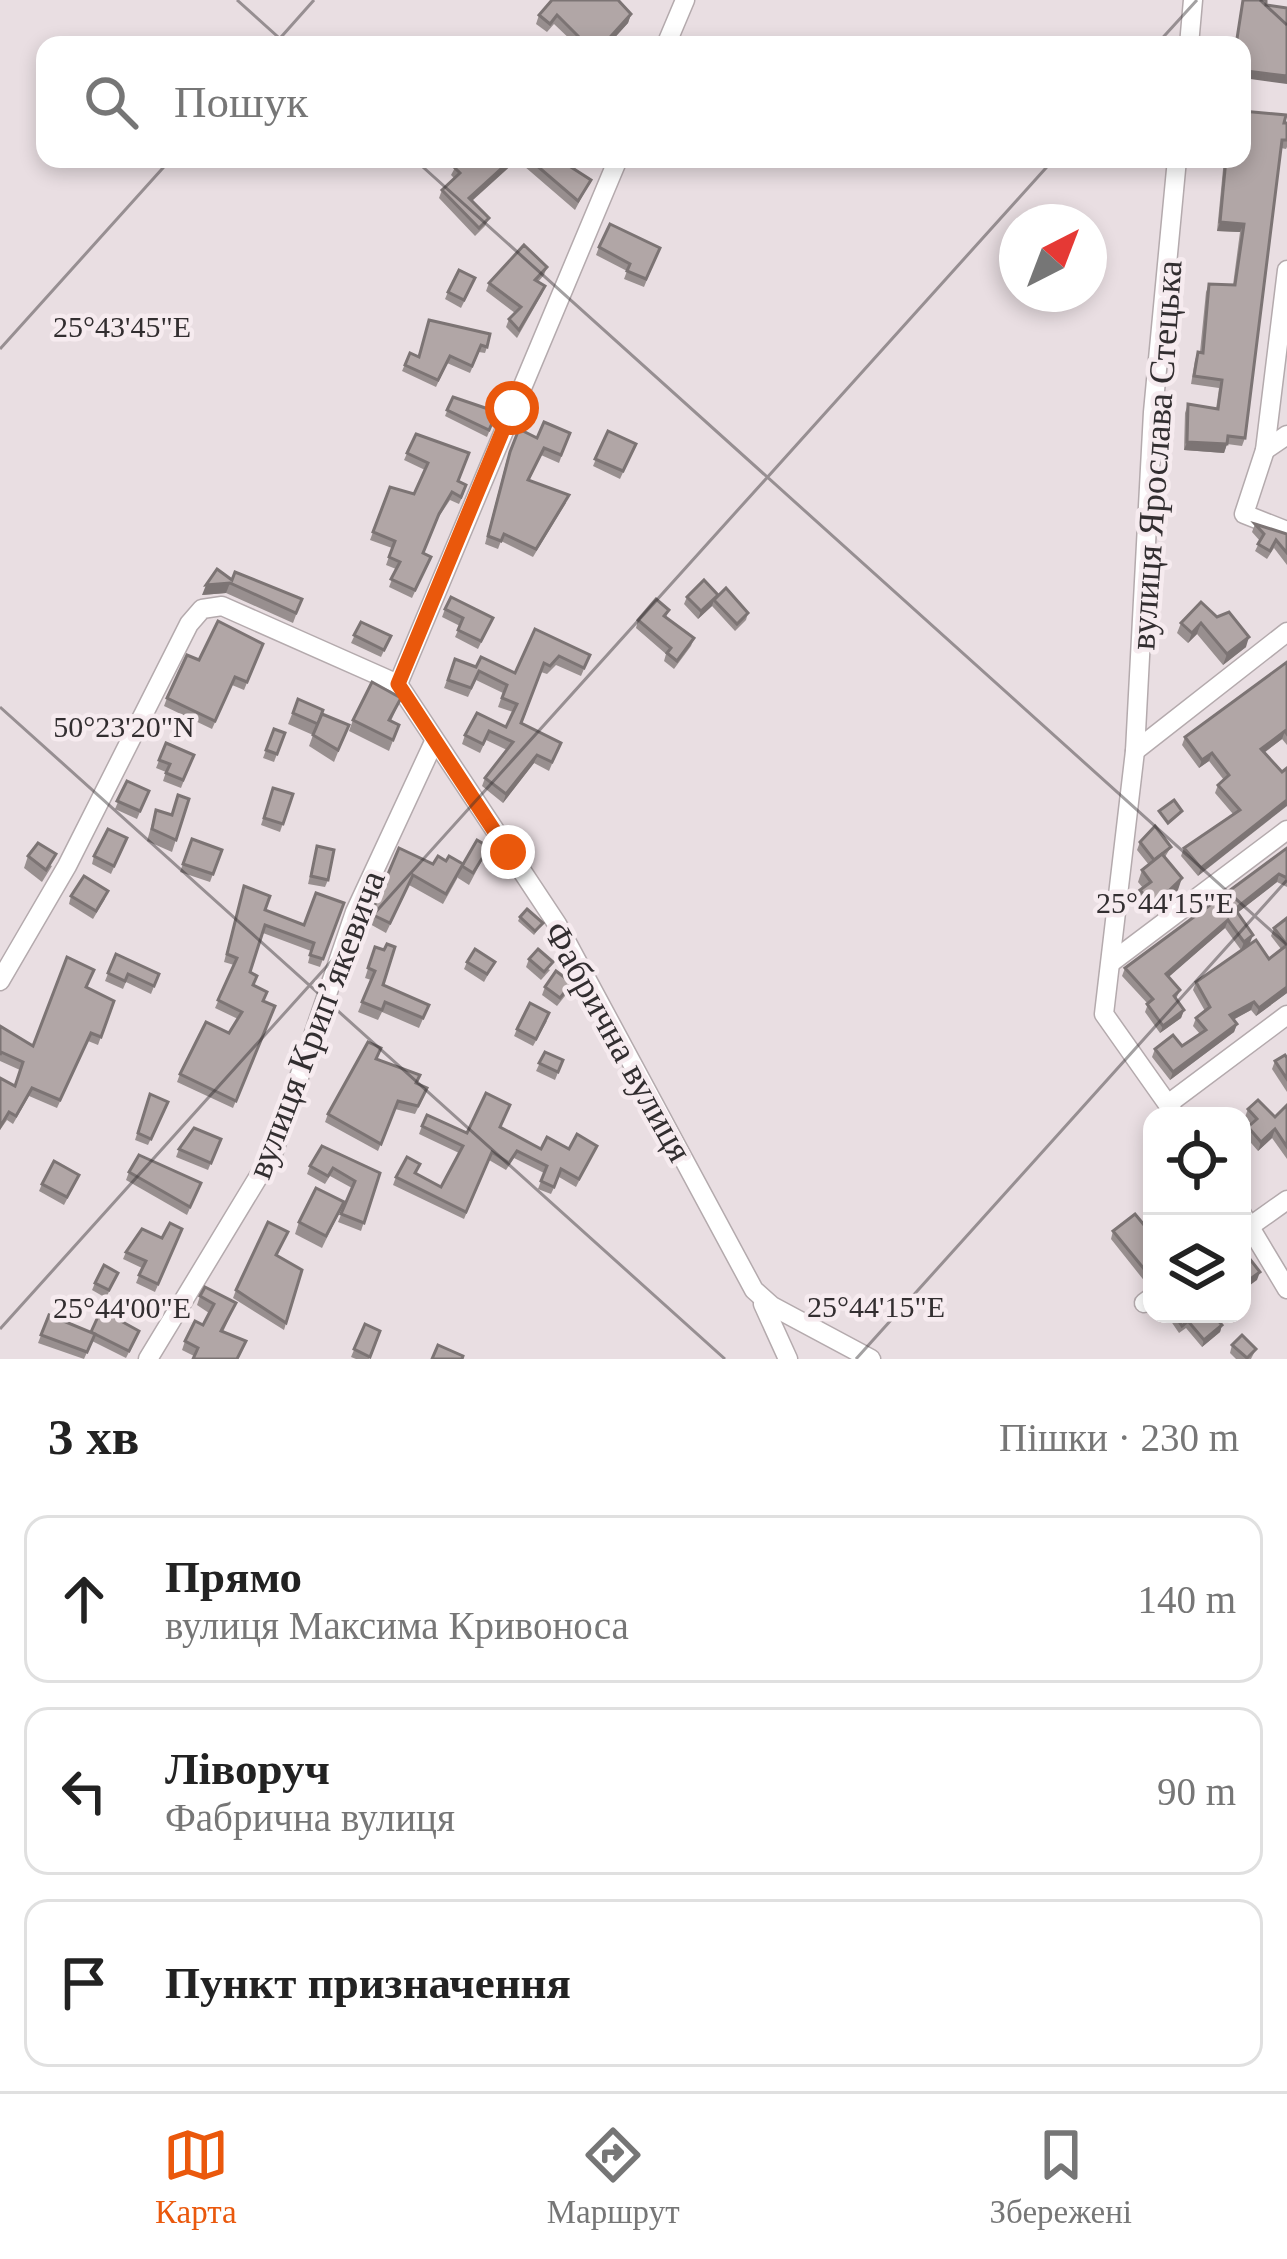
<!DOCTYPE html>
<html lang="uk">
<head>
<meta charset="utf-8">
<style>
  :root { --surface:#fff; --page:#f2f2f2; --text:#222; --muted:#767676; --line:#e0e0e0; --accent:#ea580c }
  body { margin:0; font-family:"Times New Roman",serif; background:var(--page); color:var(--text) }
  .controls { position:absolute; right:36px; bottom:36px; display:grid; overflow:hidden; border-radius:24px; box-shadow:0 6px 18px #0003 }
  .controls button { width:108px; height:108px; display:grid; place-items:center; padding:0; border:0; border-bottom:3px solid var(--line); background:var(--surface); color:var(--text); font:60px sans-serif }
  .compass { position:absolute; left:999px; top:204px; width:108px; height:108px; border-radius:50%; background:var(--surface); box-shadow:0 6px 18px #0003; rotate:42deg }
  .stop { position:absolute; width:36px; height:36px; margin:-27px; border:9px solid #ea580c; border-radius:50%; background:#fff }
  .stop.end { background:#ea580c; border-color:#fff; box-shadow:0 3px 12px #0008 }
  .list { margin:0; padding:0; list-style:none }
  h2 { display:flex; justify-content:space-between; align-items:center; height:156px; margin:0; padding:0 48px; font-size:51px }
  h2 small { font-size:39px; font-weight:400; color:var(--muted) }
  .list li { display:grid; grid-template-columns:78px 1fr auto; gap:36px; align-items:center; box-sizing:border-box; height:168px; margin:0 24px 24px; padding:0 24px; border:3px solid var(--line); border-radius:24px }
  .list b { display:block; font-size:45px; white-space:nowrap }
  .list p { margin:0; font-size:39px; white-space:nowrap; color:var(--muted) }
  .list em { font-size:39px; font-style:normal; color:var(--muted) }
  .icon { flex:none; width:66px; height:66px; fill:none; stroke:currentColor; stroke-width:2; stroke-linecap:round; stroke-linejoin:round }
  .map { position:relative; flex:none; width:1287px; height:1359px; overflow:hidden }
  .search { position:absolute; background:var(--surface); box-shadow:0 6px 18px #0003; left:36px; right:36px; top:36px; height:132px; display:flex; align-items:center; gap:30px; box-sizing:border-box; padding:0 42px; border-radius:24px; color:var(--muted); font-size:45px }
  .sheet { height:732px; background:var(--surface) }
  nav { display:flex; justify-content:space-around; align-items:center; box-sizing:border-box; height:168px; border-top:3px solid var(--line); background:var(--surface); font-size:33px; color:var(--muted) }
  nav a { display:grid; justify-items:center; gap:6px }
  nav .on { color:var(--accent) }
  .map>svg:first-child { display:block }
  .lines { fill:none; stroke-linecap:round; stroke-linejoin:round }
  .street-casing { stroke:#b4aaad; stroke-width:21 }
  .street { stroke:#fff; stroke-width:18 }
  .wall { fill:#988f8f }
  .shaded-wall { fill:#7c7474 }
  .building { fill:#b1a6a6; stroke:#7c7474; stroke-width:3 }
  .route { stroke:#ea580c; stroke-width:15 }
  .ticks { fill:none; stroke:#322e30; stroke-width:3; stroke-opacity:0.45 }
  .labels { text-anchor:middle; stroke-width:9; stroke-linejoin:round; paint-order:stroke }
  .street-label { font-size:36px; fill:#322e30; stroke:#f6ebef }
  .ticks-label { font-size:30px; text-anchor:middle; fill:#322e30; stroke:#f6ebef; stroke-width:9; stroke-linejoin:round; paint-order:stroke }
</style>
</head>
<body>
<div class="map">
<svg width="1287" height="1359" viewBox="0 0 1287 1359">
  <rect width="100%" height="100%" fill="#e9dee2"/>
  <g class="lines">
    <!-- street casing -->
    <g class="street-casing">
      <g id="street">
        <polyline points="666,45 685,0"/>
        <polyline points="1189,45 1193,0"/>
        <polyline points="1287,270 1265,450 1244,514 1287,531"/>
        <polyline points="1265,450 1287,435"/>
        <polyline points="398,684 557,924 754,1290 772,1306 871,1359"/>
        <polyline points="398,684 618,159"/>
        <polyline points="1135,751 1287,632"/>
        <polyline points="1113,961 1287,830"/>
        <polyline points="0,981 67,866 189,624 202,609 222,606 398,684"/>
        <polyline points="1168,1104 1287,1015"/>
        <polyline points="1176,1116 1104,1014 1135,751 1153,412 1177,159"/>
        <polyline points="1242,1214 1287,1289"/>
        <polyline points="1242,1232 1287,1200"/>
        <polyline points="1144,1303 1152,1297"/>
        <polyline points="763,1304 788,1359"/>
        <polyline points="148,1359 274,1151 355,912 433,744"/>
      </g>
    </g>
    <!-- street -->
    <use href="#street" class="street"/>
  </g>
  <!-- wall -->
  <g class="wall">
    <polygon points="631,14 628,23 608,45 572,45 574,43 554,24 547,32 536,24 539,15"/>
    <polygon points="1284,123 1287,123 1287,147 1286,149 1281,148 1245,438 1242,446 1227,444 1224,453 1184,450 1185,413 1188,404 1216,409 1219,388 1191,384 1195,360 1198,352 1200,352 1206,292 1209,284 1233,285 1240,232 1217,231 1224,159 1242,159"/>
    <polygon points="453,159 566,159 563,162 591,180 575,210 517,160 472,201 489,218 485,226 475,236 439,198 442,190 454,178 451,175 457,164"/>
    <polygon points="599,247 660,248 644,287 624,279 627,271 596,255"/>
    <polygon points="547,267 544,275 538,282 545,286 542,294 517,338 506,327 509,319 515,313 486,291 489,283"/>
    <polygon points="472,286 461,308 445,299 448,292"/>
    <polygon points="429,320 487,347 485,353 479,352 470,373 447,363 436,387 402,371 410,353 418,357"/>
    <polygon points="453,397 497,412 487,437 445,416"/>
    <polygon points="608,431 636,444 620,479 593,466"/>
    <polygon points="570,433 559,463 541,455 529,481 566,503 533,557 501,541 498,549 485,544 507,459 537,438"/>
    <polygon points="416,434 458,481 464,493 459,504 450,500 436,521 423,553 431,557 412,598 389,587 396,569 386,565 392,548 370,540 390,487 414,494 425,470 404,460"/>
    <polygon points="1255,524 1287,534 1287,565 1274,548 1267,559 1255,551 1260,541 1252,532"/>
    <polygon points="232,580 302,599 293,623 226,593 202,595"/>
    <polygon points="718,595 748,613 746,620 735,631 712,606 698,619 684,604 687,597"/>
    <polygon points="1201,602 1246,647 1223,665 1197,634 1188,643 1177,633 1181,623"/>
    <polygon points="445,609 493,618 478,649 455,637 460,626 442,617"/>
    <polygon points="669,610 666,617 694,638 691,646 674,669 664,661 666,654 636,628 638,620"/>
    <polygon points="361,622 391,636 381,657 351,643"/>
    <polygon points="535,629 590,655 581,676 556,665 547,674 541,672 522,723 561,743 549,771 534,763 503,803 482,786 485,778 507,750 486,740 480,753 462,744 465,735 506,727 513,712 498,707 503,693 476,680 468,697 444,688 455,659 476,667 515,673"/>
    <polygon points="263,644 244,690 232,685 212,729 164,706 167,698 199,660"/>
    <polygon points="1287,662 1287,745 1282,739 1264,753 1282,772 1198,876 1181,856 1184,848 1233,814 1215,793 1218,785 1224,780 1209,761 1199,768 1182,745 1185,737"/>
    <polygon points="401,698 391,721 399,725 389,751 349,731 353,720"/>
    <polygon points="298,699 321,718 349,725 334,762 309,746 313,735 288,724"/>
    <polygon points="274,729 285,733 274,762 263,758"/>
    <polygon points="166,743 194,755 181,788 163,781 166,772 156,768"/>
    <polygon points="127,781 149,791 137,819 115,809"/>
    <polygon points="273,788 293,794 280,832 261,825"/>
    <polygon points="189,799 172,852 147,841 156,810 171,815"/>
    <polygon points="127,838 111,874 92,864 94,856"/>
    <polygon points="192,839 222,850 210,882 180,872"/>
    <polygon points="1140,842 1171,847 1165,857 1178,890 1148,917 1136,902 1143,888 1138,882 1142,870 1149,865 1137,850"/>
    <polygon points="317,846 328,880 325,887 308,884"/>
    <polygon points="489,847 469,885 458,878 458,877 443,904 409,885 386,933 368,923 399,848 433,864 446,861 463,864"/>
    <polygon points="1287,848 1287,887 1277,882 1237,913 1250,943 1241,950 1225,928 1168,977 1180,990 1176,999 1184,1010 1181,1018 1160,1033 1145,1012 1148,1004 1122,976 1125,968"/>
    <polygon points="28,856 52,866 42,882 24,868"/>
    <polygon points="244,886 265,910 304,925 344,903 320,967 308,963 311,951 263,933 250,972 253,986 264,1001 275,1006 233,1108 177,1082 180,1074 229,1033 238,1019 215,1008 234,965 224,962"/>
    <polygon points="71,896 105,899 93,919 69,904"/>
    <polygon points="520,917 543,923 534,935 518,921"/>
    <polygon points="1287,918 1287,993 1256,1016 1251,1010 1233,1020 1237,1024 1234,1032 1170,1080 1152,1057 1155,1049 1182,1046 1200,1034 1193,1026 1196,1018 1205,1011 1193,990 1196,982 1269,959 1281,949 1271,936 1274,928"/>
    <polygon points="375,947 383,985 429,1005 419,1028 382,1012 378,1020 358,1012 371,980 365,978"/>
    <polygon points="116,954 159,974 151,994 126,982 123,989 105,981"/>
    <polygon points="529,959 550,970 541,980 526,967"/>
    <polygon points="467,962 495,962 484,982 464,969"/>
    <polygon points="572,983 569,991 557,1006 542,995 545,987"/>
    <polygon points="87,988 114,1001 98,1045 88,1041 57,1108 29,1096 13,1124 7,1120 0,1130 0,1078 15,1086 20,1070 0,1061 0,1026 33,1046"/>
    <polygon points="547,1021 533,1046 514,1036 517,1029"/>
    <polygon points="545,1052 563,1060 555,1080 536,1071"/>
    <polygon points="1287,1058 1287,1092 1272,1069 1275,1061"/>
    <polygon points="376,1059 417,1084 424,1096 415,1114 395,1109 378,1151 325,1122 328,1114"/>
    <polygon points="150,1094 168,1102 148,1145 135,1140"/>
    <polygon points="1287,1105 1287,1159 1272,1138 1258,1151 1245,1136 1251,1124 1245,1117 1248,1109 1275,1117"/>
    <polygon points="422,1126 467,1133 500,1128 541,1149 597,1146 576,1187 559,1177 551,1194 538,1189 544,1173 514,1158 506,1170 489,1160 464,1219 393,1185 396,1177 416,1173 441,1187 459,1153 419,1134"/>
    <polygon points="221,1139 208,1170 176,1157 179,1149"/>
    <polygon points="310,1166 380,1173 361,1231 338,1222 352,1188 330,1176 325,1184 307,1174"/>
    <polygon points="129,1172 201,1183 187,1215 126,1180"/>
    <polygon points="76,1182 64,1205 39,1191 42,1184"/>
    <polygon points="339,1213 322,1248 295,1234 299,1222"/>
    <polygon points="182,1229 155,1292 136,1283 142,1268 123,1259 126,1252"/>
    <polygon points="1152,1229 1152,1278 1146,1283 1111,1239 1113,1231 1149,1231"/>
    <polygon points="285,1239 277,1256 302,1270 284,1330 233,1298 236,1290"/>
    <polygon points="118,1273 106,1298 92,1290 95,1283"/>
    <polygon points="200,1296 236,1303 223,1332 194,1356 182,1350 185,1341 203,1325 209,1313 197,1305"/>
    <polygon points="1166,1314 1226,1314 1218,1320 1222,1325 1220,1332 1202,1347 1186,1328 1179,1333"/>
    <polygon points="49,1315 91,1332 136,1338 126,1358 92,1341 84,1359 38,1343"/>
    <polygon points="365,1324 380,1331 369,1359 356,1359 351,1357"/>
    <polygon points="1232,1345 1256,1349 1251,1359 1236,1359 1230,1353"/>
  </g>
  <!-- shaded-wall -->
  <g class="shaded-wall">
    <polygon points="631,14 628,23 608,45 603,45"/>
    <polygon points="1246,71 1287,76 1287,84 1243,78"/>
    <polygon points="512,159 518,159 466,206 469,198"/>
    <polygon points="1220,222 1244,224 1240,232 1217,231"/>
    <polygon points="1187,442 1227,444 1224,453 1184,450"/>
    <polygon points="230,583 226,593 202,595 206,585"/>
    <polygon points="714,600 712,606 698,619 701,611"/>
    <polygon points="1201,623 1197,634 1188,643 1192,633"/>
    <polygon points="1249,637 1246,647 1223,665 1227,654"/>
    <polygon points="1285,731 1282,739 1258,757 1261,749"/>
    <polygon points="1212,753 1209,761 1199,768 1202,760"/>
    <polygon points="537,755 534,763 503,803 506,794"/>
    <polygon points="1287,800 1287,806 1198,876 1201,868"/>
    <polygon points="1279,874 1277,882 1232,917 1235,909"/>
    <polygon points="1182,878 1178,890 1148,917 1153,906"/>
    <polygon points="1228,920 1225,928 1163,982 1166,974"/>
    <polygon points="1253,935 1250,943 1241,950 1244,942"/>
    <polygon points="1287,987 1287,993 1256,1016 1259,1008"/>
    <polygon points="1254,1002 1251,1010 1227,1023 1230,1015"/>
    <polygon points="1184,1010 1181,1018 1160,1033 1163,1026"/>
    <polygon points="1237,1024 1234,1032 1170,1080 1173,1072"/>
    <polygon points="1275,1129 1272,1138 1258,1151 1261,1142"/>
    <polygon points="1260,1272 1257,1280 1242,1291 1242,1285"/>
    <polygon points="1222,1325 1220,1332 1202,1347 1204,1340"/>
  </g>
  <!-- building -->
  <g class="building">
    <polygon points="552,0 618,0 631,14 603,45 572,45 579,37 557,15 550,24 539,15"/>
    <polygon points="1243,0 1266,0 1266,5 1287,8 1287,76 1246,71 1245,80 1242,79 1242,45 1236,45"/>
    <polygon points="1242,111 1286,115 1284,123 1287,123 1287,140 1282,140 1245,438 1228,436 1227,444 1187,442 1188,404 1218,409 1222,380 1194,376 1198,352 1203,353 1209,284 1235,285 1244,224 1220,222 1226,159 1242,159"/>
    <polygon points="462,159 512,159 469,198 489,218 479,228 442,190 460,173 454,167"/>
    <polygon points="529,159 561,159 560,160 591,180 578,201"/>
    <polygon points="610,224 660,248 646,279 627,271 630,264 599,247"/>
    <polygon points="524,245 547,267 535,280 545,286 519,330 509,319 521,307 489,283"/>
    <polygon points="459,270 475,278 464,300 448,292"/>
    <polygon points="429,320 490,334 487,347 481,345 472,366 450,356 438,380 405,365 410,353 419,357"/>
    <polygon points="453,397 497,412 489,430 447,410"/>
    <polygon points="544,422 570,433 561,455 544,448 528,480 569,495 536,549 504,534 501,541 488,536 510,452 519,429 537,438"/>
    <polygon points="608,431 636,444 623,471 595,459"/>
    <polygon points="416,434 469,453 458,481 466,485 461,497 452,492 439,514 423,553 431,557 415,590 391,579 400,562 389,557 395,541 373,532 390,487 414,494 428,463 407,453"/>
    <polygon points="1255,524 1287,534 1287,553 1276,540 1270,551 1258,544 1264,534"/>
    <polygon points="217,569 232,580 235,572 302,599 296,613 230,583 206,585"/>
    <polygon points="704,580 718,595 701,611 687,597"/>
    <polygon points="726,588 748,613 737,624 714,600"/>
    <polygon points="451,597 493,618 481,641 458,630 463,618 445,609"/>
    <polygon points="656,599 669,610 664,616 694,638 677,661 667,653 671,648 638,620"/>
    <polygon points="1201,602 1217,617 1229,612 1249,637 1227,654 1201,623 1192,633 1181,623"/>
    <polygon points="218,621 263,644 247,682 235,677 215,721 167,698 187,655 199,660"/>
    <polygon points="361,622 391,636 384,650 354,635"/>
    <polygon points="535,629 590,655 584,668 559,656 550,666 544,663 521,723 561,743 552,762 537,755 506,794 485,778 513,742 489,731 483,744 465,735 477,713 506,727 517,704 502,698 507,685 479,671 471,688 448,680 455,659 476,667 481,657 515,673"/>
    <polygon points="1287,662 1287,734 1285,731 1261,749 1282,772 1287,768 1287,800 1201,868 1184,848 1240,810 1218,785 1229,775 1212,753 1202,760 1185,737"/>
    <polygon points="372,682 401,698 389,720 399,725 393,740 353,720"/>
    <polygon points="298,699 323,710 318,724 293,713"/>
    <polygon points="322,714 349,725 338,750 313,735"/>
    <polygon points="274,729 285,733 277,754 266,750"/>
    <polygon points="166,743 194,755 183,780 166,773 170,764 159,760"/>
    <polygon points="127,781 149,791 140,811 117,801"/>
    <polygon points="273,788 293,794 283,824 264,818"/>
    <polygon points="178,795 189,799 176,840 152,829 156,810 172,815"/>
    <polygon points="1174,800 1182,811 1168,823 1159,811"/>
    <polygon points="1155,826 1171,847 1154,860 1140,842"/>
    <polygon points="108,829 127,838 114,866 94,856"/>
    <polygon points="192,839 222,850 213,874 183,864"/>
    <polygon points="477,840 489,847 473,873 462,866"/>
    <polygon points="38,843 56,854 46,870 28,856"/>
    <polygon points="317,846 334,850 328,880 311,876"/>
    <polygon points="399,848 433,864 438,856 446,861 449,856 463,864 446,894 413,875 390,923 371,914"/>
    <polygon points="1287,848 1287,878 1279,874 1235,909 1253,935 1244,942 1228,920 1166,974 1180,990 1174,996 1184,1010 1163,1026 1147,1004 1153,999 1125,968"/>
    <polygon points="1162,854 1182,878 1153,906 1140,890 1151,882 1142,870"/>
    <polygon points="84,876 108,891 96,911 71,896"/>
    <polygon points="244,886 270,896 265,910 304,925 316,893 344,903 323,959 310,955 314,943 265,925 250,972 257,976 253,985 267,992 263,1001 275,1006 236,1101 180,1074 206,1022 229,1033 242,1012 218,1000 237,958 227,954"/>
    <polygon points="527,909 543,923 535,931 520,917"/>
    <polygon points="1287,918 1287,945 1274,928"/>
    <polygon points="1256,940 1269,959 1287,945 1287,987 1259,1008 1254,1002 1230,1015 1237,1024 1173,1072 1155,1049 1173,1035 1182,1046 1206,1030 1196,1018 1210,1007 1196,982"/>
    <polygon points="387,944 395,947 383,985 429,1005 423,1018 385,1002 382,1010 362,1002 375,971 368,968 375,947 384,950"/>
    <polygon points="475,949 495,962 487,974 467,962"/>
    <polygon points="538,949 553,962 544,972 529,959"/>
    <polygon points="116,954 159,974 154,986 128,974 125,981 108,973"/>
    <polygon points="67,957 94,970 86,987 114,1001 101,1037 91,1033 60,1100 32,1088 16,1116 9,1112 0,1127 0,1078 15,1086 23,1062 1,1052 0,1055 0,1026 33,1046"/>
    <polygon points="556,971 572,983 560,998 545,987"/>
    <polygon points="530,1003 549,1013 536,1039 517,1029"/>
    <polygon points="368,1042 381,1048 376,1059 420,1075 416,1083 427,1088 418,1106 398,1101 381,1144 328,1114"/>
    <polygon points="545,1052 563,1060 558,1072 539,1063"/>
    <polygon points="1285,1055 1287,1058 1287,1079 1275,1061"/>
    <polygon points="486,1093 510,1105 500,1127 541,1149 547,1137 569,1149 577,1134 597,1146 579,1179 561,1169 554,1187 541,1181 547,1166 517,1151 509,1163 492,1152 466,1212 396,1177 407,1157 420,1164 415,1173 441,1187 463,1146 422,1126 427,1115 467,1133"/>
    <polygon points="150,1094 168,1102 151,1139 138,1133"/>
    <polygon points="1258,1100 1275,1117 1287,1105 1287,1147 1275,1129 1261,1142 1248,1127 1257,1119 1248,1109"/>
    <polygon points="194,1128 221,1139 211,1163 179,1149"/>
    <polygon points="322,1146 380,1173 364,1223 341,1214 355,1181 333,1168 328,1176 310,1166"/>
    <polygon points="139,1155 201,1183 190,1207 129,1172"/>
    <polygon points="54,1161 79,1175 67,1197 42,1184"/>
    <polygon points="316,1188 344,1202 326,1236 299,1222"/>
    <polygon points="1135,1214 1149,1231 1152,1229 1152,1272 1149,1275 1113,1231"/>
    <polygon points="268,1222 288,1232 276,1255 302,1270 286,1323 236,1290"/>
    <polygon points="170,1223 182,1229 158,1284 139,1275 146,1261 126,1252 142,1229 162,1238"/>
    <polygon points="1242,1249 1260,1272 1242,1285"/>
    <polygon points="104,1265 118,1273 109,1290 95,1283"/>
    <polygon points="205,1287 236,1303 221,1331 246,1341 237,1359 193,1359 198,1348 185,1341 195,1321 203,1325 214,1304 200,1296"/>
    <polygon points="101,1310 139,1331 129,1351 91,1332"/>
    <polygon points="1174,1314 1220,1314 1216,1318 1222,1325 1204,1340 1188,1321 1182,1326"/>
    <polygon points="49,1315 95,1334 87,1352 41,1335"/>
    <polygon points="365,1324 380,1331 370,1357 354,1349"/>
    <polygon points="1242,1335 1256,1349 1247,1358 1232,1345"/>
    <polygon points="438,1345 463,1356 462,1359 432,1359"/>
  </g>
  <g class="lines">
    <!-- route -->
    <polyline class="route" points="508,852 398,684 512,408"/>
  </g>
  <!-- ticks -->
  <path class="ticks" d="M237,0l50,45M1260,0l27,25M274,45l40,-45M1156,45l41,-45M414,159l873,786M0,349l171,-190M0,707l725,652M0,1329l1054,-1170M856,1359l431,-479"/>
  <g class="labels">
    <!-- street labels -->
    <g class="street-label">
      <text transform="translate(1155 455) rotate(-86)" y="13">вулиця Ярослава Стецька</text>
      <text transform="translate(315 1024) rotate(-69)" y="13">вулиця Крипʼякевича</text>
      <text transform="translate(619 1041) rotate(61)" y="13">Фабрична вулиця</text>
    </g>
  </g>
  <g class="ticks-label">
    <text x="122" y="337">25°43'45"E</text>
    <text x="124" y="737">50°23'20"N</text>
    <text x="1165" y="913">25°44'15"E</text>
    <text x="876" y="1317">25°44'15"E</text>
    <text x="122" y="1318">25°44'00"E</text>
  </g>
</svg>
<div class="controls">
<button><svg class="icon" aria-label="locate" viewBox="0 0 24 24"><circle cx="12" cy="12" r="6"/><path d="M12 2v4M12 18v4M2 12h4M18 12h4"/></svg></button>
<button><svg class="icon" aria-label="layers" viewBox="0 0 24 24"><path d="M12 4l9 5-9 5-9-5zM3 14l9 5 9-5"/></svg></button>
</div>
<svg class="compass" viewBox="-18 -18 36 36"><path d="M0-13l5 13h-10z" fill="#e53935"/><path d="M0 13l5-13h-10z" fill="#767676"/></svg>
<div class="stop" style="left:512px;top:408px"></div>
<div class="stop end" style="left:508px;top:852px"></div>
<div class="search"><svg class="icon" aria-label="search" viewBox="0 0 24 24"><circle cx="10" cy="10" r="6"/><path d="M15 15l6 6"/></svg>Пошук</div>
</div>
<section class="sheet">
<h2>3 хв<small>Пішки · 230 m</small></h2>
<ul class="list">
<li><svg class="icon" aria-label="ahead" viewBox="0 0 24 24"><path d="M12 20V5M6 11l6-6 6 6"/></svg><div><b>Прямо</b><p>вулиця Максима Кривоноса</p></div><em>140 m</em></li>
<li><svg class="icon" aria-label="left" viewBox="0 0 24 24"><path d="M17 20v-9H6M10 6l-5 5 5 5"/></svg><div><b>Ліворуч</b><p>Фабрична вулиця</p></div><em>90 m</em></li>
<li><svg class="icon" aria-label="arrive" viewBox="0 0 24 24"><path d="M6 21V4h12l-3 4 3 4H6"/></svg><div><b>Пункт призначення</b></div></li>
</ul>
</section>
<nav>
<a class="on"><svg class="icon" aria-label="map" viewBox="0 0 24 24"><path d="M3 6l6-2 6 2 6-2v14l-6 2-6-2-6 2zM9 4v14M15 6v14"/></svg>Карта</a>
<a><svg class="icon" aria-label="directions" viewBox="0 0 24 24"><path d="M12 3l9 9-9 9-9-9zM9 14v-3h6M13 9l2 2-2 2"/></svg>Маршрут</a>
<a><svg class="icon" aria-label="saved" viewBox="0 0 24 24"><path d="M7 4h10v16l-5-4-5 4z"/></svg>Збережені</a>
</nav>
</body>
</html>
